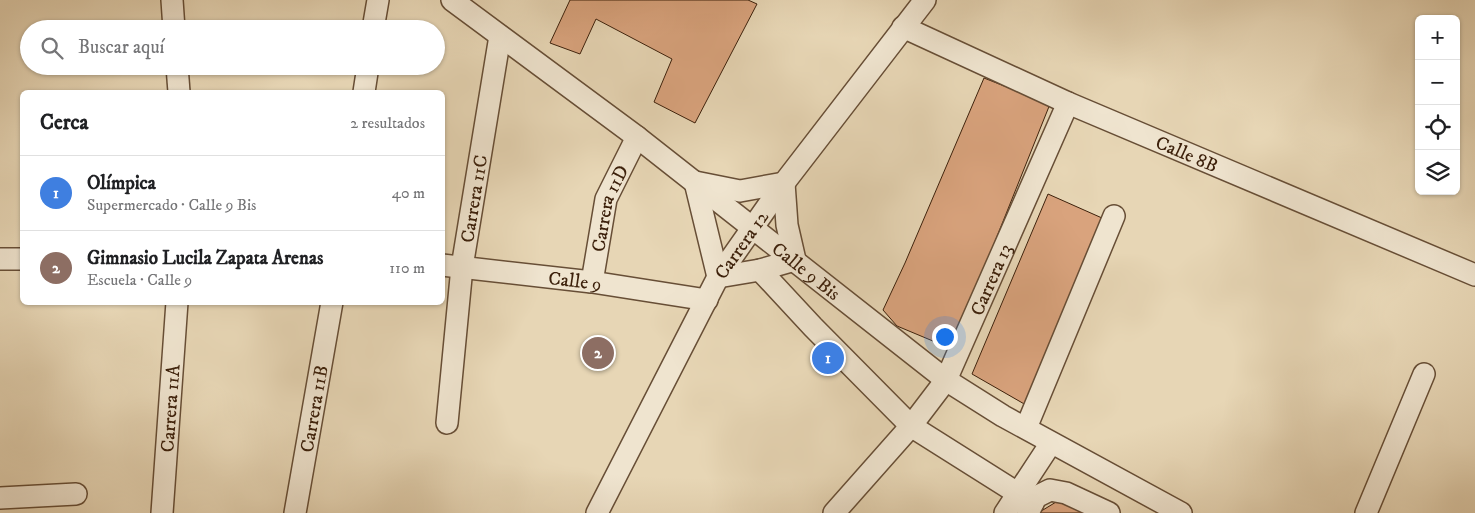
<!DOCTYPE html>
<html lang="es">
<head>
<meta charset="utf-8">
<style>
  :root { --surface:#fff; --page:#f6f6f6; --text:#202124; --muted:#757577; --line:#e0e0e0; --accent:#7c3aed }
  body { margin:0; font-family:"IM FELL DW Pica",serif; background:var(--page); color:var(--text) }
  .controls { position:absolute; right:15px; top:15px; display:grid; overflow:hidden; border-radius:8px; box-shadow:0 1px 4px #0004 }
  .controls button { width:45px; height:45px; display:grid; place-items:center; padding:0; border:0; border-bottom:1px solid var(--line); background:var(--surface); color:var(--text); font:25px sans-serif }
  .you { position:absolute; left:944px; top:336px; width:18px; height:18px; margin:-12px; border:4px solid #fff; border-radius:50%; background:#1a73e8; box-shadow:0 0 0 8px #1a73e833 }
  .badge { display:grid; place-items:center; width:32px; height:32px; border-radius:50%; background:var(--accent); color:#fff; font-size:16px; font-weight:700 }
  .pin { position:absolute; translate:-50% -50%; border:2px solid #fff; box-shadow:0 1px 5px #0006 }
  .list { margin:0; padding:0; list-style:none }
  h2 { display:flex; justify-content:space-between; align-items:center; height:65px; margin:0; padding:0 20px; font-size:21px }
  h2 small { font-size:16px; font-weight:400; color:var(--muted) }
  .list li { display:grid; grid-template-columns:32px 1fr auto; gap:15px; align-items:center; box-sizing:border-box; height:75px; padding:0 20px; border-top:1px solid var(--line) }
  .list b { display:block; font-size:19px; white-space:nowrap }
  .list p { margin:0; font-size:16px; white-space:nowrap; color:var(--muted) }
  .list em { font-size:16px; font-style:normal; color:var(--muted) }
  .icon { flex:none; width:28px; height:28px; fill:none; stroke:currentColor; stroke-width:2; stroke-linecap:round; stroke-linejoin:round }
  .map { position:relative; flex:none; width:1475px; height:513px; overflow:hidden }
  .search { position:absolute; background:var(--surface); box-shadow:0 1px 4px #0004; left:20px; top:20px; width:425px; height:55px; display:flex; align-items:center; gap:12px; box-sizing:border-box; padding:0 18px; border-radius:28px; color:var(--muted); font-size:19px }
  .panel { position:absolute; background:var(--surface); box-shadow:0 1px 4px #0004; left:20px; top:90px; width:425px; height:215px; border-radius:8px }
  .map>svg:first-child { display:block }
  .building { fill:#d9a37d; stroke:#3c200b }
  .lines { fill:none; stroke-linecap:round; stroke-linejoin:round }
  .minor-casing { stroke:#674e36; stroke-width:24 }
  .minor { stroke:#efe4cf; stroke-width:21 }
  .labels { text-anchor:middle; stroke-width:4; stroke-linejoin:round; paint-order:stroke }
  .street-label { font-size:19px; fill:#3c200b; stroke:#efe4cf }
</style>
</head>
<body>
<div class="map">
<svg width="1475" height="513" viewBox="0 0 1475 513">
  <rect width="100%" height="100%" fill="#e7d6b5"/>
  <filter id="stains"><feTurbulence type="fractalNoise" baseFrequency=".004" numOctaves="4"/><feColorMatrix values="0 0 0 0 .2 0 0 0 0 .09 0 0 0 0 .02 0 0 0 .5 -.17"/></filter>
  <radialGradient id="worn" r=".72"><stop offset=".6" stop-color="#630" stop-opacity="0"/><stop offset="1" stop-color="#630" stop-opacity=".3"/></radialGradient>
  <!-- building -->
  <g class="building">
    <polygon points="570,0 748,0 757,4 695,123 654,102 672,59 596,19 580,54 550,43"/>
    <polygon points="984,78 1050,104 952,349 897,326 883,310 905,263"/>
    <polygon points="1048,194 1102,218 1026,405 972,374"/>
    <polygon points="1061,499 1095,513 1038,513"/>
  </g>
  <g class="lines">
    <!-- minor casing -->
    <g class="minor-casing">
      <g id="minor">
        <polyline points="172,0 174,29"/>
        <path id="s1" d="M452,0l185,137 309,243 57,36 178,97"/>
        <path id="s2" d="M903,27l165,76 407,172"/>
        <polyline points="373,29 378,0"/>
        <polyline points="177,66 179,92"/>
        <polyline points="364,92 368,66"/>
        <polygon points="695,182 740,191 784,183 787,225 795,260 760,270 718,277"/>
        <polyline points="0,259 22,259"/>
        <path id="s3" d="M442,265l150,17 115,18"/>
        <polyline points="760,270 813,327 911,426 1033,503"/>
        <path id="s4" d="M592,282l14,-83 31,-62"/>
        <path id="s5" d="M447,423l15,-156 38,-231"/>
        <polyline points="1026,428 1114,216"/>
        <polyline points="0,498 76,494"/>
        <path id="s6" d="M162,513l15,-211"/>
        <path id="s7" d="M295,513l37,-211"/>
        <path id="s8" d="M597,513l121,-236 66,-94 141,-183"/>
        <path id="s9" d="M834,513l77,-87 35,-46 122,-277"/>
        <polyline points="1005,513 1051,443"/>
        <polyline points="1028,513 1036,497 1050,490 1066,493 1109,513"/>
        <polyline points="1366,513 1424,374"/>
      </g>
    </g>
    <!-- minor -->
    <use href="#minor" class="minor"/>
  </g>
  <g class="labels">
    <!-- street labels -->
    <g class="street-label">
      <text dy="7" stroke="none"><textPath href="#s2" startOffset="311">Calle 8B</textPath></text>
      <text dy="7" stroke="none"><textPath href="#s5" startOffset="226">Carrera 11C</textPath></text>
      <text dy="7" stroke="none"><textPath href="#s4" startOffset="76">Carrera 11D</textPath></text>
      <text dy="7" stroke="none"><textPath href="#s8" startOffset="305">Carrera 12</textPath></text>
      <text dy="7" stroke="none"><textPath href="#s1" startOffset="446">Calle 9 Bis</textPath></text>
      <text dy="7" stroke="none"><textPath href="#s9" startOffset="284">Carrera 13</textPath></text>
      <text dy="7" stroke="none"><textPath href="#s3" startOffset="134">Calle 9</textPath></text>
      <text dy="7" stroke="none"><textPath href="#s6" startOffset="105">Carrera 11A</textPath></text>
      <text dy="7" stroke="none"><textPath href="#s7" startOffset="106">Carrera 11B</textPath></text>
    </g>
  </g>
  <rect width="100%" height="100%" filter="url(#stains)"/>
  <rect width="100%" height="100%" fill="url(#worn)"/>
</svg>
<div class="controls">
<button>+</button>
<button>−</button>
<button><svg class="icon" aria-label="locate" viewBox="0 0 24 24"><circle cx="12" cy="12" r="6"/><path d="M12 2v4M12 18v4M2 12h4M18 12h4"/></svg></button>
<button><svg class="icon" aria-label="layers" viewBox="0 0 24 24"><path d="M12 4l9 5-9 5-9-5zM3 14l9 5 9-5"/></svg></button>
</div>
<div class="you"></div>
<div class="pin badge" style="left:828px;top:358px;background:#3f7fe0">1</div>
<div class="pin badge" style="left:598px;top:353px;background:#8d6e63">2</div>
<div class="search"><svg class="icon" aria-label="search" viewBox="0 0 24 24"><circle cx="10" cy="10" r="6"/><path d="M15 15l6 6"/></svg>Buscar aquí</div>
<section class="panel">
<h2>Cerca<small>2 resultados</small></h2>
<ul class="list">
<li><span class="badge" style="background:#3f7fe0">1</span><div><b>Olímpica</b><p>Supermercado · Calle 9 Bis</p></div><em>40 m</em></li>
<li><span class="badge" style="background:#8d6e63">2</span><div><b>Gimnasio Lucila Zapata Arenas</b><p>Escuela · Calle 9</p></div><em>110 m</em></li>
</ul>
</section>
</div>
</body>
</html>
